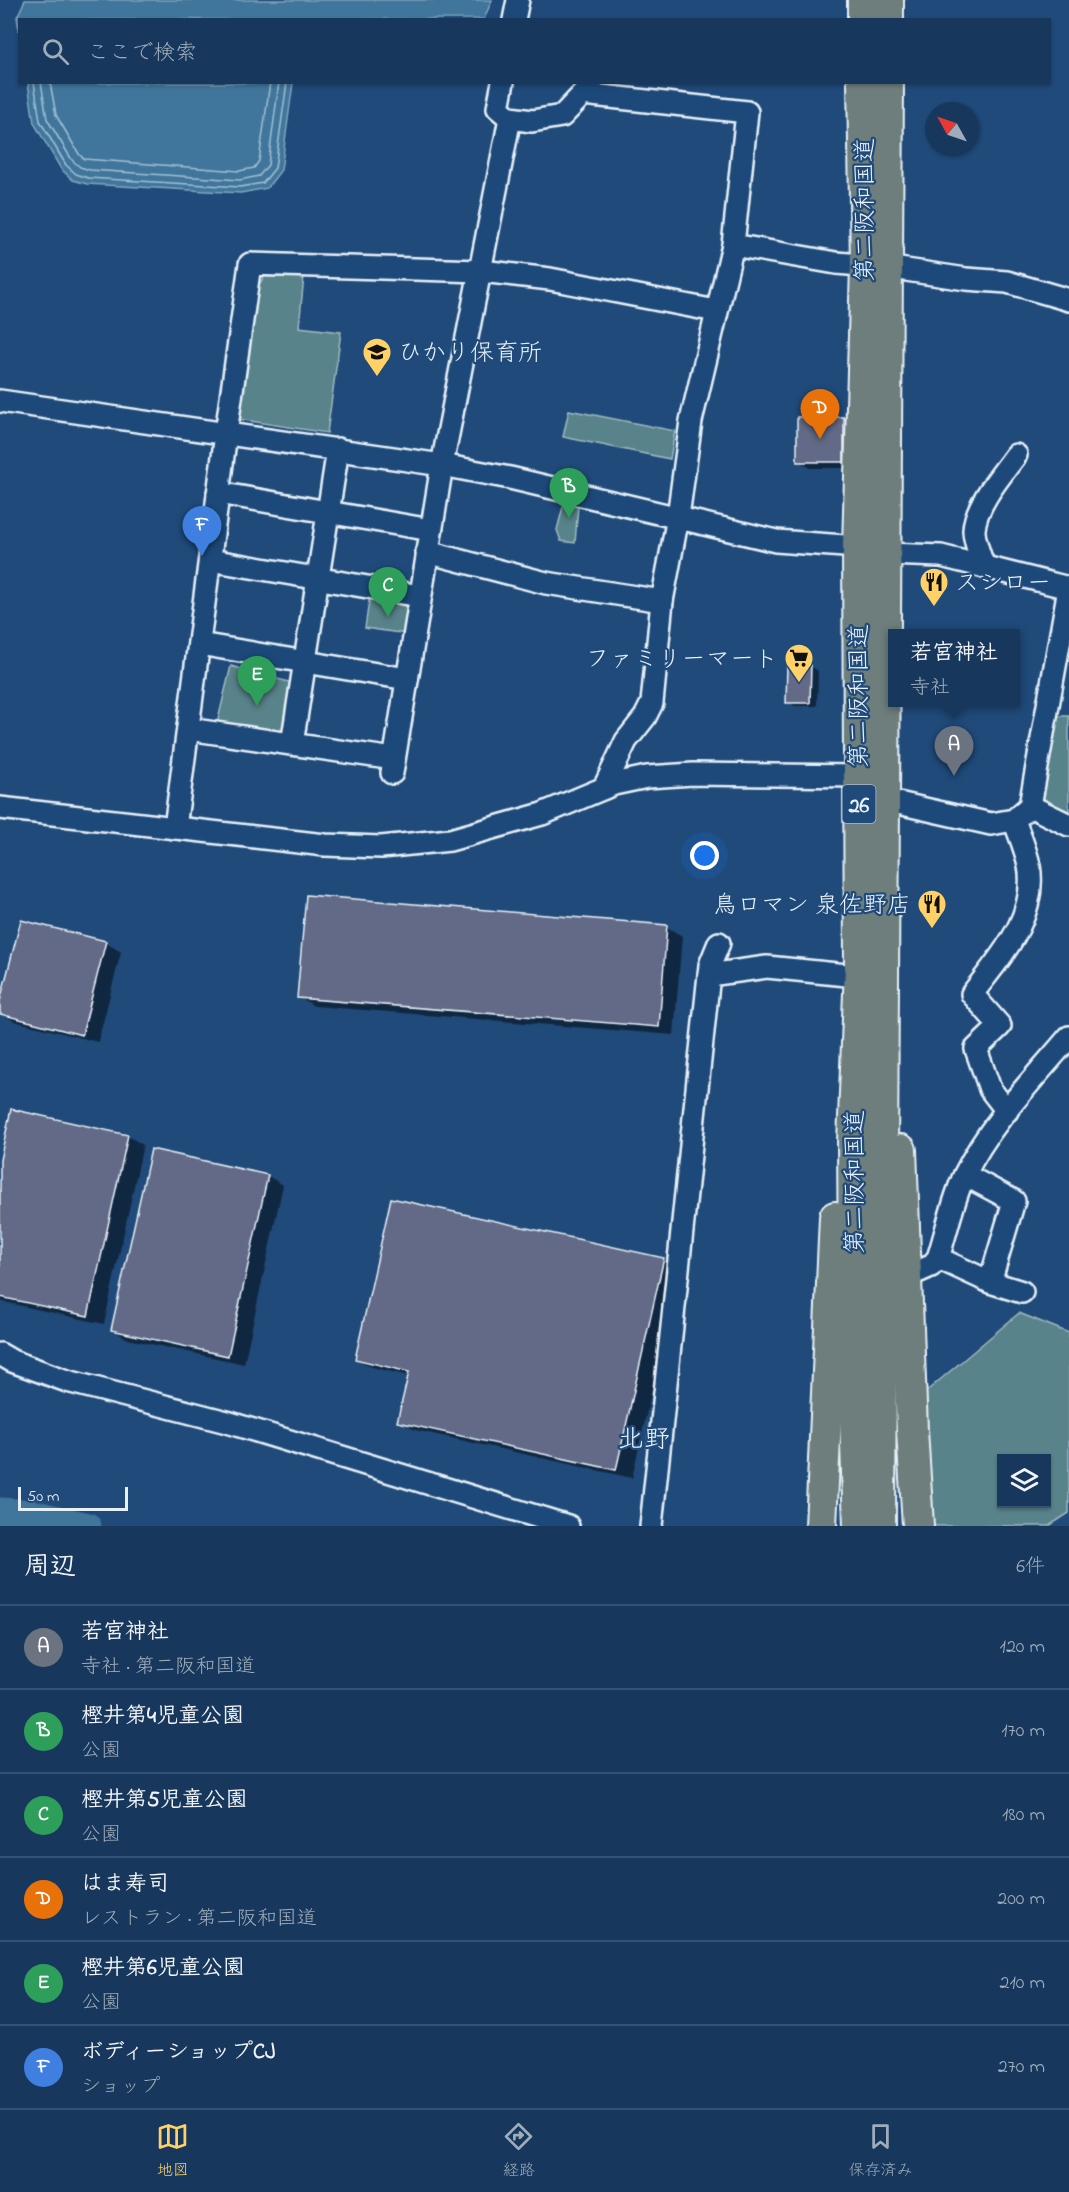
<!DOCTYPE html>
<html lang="ja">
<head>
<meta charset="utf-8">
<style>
  :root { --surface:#17385c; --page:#203f62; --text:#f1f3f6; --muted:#9eacbb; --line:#365272; --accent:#ffd166 }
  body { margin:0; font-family:"Indie Flower","Klee One",sans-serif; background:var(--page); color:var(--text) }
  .controls { position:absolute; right:18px; bottom:18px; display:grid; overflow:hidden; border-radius:0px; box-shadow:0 2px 4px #0004 }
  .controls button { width:54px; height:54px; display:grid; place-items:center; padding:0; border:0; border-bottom:2px solid var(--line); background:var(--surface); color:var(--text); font:30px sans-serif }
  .compass { position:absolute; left:925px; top:102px; width:54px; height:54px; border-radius:50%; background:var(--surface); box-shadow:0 2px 4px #0004; rotate:310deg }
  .scale { position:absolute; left:18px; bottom:15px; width:110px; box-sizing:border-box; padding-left:6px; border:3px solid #e8f1f8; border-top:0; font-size:16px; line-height:21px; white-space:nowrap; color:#e8f1f8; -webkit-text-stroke:4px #1f4a7a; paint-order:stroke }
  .you { position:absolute; left:705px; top:856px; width:21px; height:21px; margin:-15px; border:4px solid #fff; border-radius:50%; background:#1a73e8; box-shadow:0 0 0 9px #1a73e833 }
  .badge { display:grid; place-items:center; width:39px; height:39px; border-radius:50%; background:var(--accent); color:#fff; font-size:20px; font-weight:700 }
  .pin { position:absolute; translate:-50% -50px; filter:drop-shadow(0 2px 3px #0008) }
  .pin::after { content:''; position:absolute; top:32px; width:21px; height:18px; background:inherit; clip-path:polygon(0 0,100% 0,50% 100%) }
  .popup { position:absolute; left:888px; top:629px; width:132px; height:78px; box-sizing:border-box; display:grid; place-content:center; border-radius:0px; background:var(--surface); filter:drop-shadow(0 2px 4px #0005); font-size:20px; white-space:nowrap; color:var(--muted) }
  .popup b { font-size:22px; color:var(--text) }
  .popup::after { content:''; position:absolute; left:50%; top:100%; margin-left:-12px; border:12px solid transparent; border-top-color:var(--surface) }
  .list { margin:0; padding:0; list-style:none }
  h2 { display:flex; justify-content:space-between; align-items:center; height:78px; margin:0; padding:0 24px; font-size:26px }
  h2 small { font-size:20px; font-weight:400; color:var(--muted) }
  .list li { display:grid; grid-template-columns:39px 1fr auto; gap:18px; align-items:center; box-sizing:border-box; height:84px; padding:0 24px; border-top:2px solid var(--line) }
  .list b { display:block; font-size:22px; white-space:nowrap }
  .list p { margin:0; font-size:20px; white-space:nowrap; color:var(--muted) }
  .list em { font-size:20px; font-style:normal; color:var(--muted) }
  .icon { flex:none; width:33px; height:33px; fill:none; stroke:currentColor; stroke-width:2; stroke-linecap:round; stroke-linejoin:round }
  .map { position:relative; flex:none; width:1069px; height:1526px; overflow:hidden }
  .search { position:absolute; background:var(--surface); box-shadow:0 2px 4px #0004; left:18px; right:18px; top:18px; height:66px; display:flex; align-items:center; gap:15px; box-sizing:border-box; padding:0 21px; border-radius:0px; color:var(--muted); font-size:22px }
  .sheet { height:582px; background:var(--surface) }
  nav { display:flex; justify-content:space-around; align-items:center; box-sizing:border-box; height:84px; border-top:2px solid var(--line); background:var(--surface); font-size:16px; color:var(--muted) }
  nav a { display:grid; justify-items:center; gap:3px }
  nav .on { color:var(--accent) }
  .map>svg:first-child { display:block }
  .green { fill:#59838a; stroke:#a0bac1; stroke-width:1.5; fill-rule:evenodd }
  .water { fill:#3f769b; stroke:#83a7c0; stroke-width:1.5 }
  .shadow { fill:#0007 }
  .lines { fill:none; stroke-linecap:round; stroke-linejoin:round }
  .shore { stroke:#a4c0d3; stroke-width:1.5 }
  .river { stroke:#3f769b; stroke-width:27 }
  .building { fill:#626a87; stroke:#e8f1f8; stroke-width:1.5 }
  .minor-casing { stroke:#e8f1f8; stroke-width:26 }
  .highway-casing { stroke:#e8f1f8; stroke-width:34 }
  .minor { stroke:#1f4a7a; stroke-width:21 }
  .highway { stroke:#6d7e7c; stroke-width:30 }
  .labels { text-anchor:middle; stroke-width:4.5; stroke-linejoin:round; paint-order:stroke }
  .shield { fill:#1f4a7a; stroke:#acbfd2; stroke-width:1.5 }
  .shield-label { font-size:22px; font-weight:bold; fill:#e8f1f8 }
  .street-label { font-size:24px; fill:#e8f1f8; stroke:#1f4a7a }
  .poi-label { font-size:24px; fill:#e8f1f8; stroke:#1f4a7a; text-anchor:start }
  .neighbourhood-label { font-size:26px; fill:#e8f1f8; stroke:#1f4a7a }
</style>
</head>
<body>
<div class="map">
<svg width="1069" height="1526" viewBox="0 0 1069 1526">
  <rect width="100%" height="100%" fill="#1f4a7a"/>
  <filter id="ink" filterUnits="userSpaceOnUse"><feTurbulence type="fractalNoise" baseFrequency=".0167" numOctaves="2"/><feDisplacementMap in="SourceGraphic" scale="12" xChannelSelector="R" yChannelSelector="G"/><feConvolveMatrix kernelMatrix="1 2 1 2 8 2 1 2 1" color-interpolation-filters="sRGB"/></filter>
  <g filter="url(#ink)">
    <!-- green -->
    <g class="green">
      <polygon points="304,276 299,327 341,332 327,433 238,419 257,287 264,277"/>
      <polygon points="569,410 675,431 670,459 563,437"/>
      <polygon points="564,503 578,506 575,543 561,541 557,530"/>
      <polygon points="370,594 405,599 410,607 406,634 365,628"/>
      <polygon points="231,666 296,684 289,739 216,728"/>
      <polygon points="1056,716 1069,716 1069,819 1036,802"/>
      <path d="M1019,1313l50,20v180l-20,13h-125l-8,-126zM1002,1458h44v46h-44z"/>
    </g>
    <!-- water -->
    <g class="water">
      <polygon points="25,0 492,0 484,19 20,20 19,31 17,17"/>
      <polygon points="28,83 293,83 281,170 267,188 241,193 87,184 73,180 61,169 34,123"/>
    </g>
    <!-- shadow -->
    <g class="shadow">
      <polygon points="843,418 855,425 855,468 810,468 799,461"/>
      <polygon points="811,666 818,671 817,706 795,706 788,702"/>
      <polygon points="307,897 667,927 682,936 674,1035 314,1006 299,997"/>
      <polygon points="22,922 106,943 121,952 98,1042 14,1021 0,1013"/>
      <polygon points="128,1136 143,1145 104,1324 0,1301 0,1167"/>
      <polygon points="153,1151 268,1176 283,1185 244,1364 128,1339 113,1330"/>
      <polygon points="663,1260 679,1269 632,1478 415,1430 399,1421 409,1376 372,1367 356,1359"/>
    </g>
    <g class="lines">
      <!-- shore -->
      <g class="shore">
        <polyline points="34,82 40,121 66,165 76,174 88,178 240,187 263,183 275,168 287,82"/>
        <polyline points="41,82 47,119 72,160 80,167 90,170 240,180 259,176 268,165 279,82"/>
        <polyline points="50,82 56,115 79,154 84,159 239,171 254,168 259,161 270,82"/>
      </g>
      <!-- river -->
      <polyline class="river" points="0,1511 31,1513 88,1526"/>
    </g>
    <!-- building -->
    <g class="building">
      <rect x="797" y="417" width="47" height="45"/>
      <polygon points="787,664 811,665 810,703 786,703"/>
      <polygon points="306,895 667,925 659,1027 297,998"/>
      <polygon points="21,920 106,941 82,1035 0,1014 0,1001"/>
      <polygon points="11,1109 128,1135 88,1316 0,1297 0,1160"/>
      <polygon points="151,1149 268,1175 228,1356 111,1330"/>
      <polygon points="391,1198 664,1258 616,1470 397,1422 409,1372 355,1359"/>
    </g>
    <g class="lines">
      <!-- minor casing -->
      <g class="minor-casing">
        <g id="minor">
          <polyline points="514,20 518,0"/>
          <polyline points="503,82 498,108 510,118 532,121 562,116 583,94 747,112 733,245 691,421 678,517 662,601 652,703 645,717 626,741 604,788"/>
          <polyline points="733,245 836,263 886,267 966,279 1007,282 1069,300"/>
          <polyline points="0,401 442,465 510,478 776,541 858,547 886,554 941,556 1069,588"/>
          <polyline points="218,493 431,530"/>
          <polyline points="427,552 546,583 662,601"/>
          <polyline points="210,560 420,596"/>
          <path d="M984,567c-4,-11 -10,-26 -10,-37 1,-25 28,-56 42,-75"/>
          <polyline points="199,644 407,679"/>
          <polyline points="188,729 394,759"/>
          <polyline points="292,744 338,449"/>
          <polyline points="392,773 442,465 510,118"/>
          <polyline points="1030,806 1069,825"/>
          <polyline points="0,808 325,845 381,847 450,840 542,814 614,784 647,777 693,774 859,776 885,800 991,824 1014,820 1030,806 1069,588"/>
          <polyline points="175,828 226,433 250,264 481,271 550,279 716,311"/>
          <polyline points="709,975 767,967 857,976"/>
          <path d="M1007,1111l-17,-22 -14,-40 24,-23 -28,-32c29,-38 66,-77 57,-129 -3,-15 -10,-31 -15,-45"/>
          <polyline points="965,1175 1014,1201 990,1282"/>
          <polyline points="938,1258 990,1282 1022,1292"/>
          <path d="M906,1277l25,-11 7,-8c9,-28 15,-59 27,-84 25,-51 68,-94 104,-137"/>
          <polyline points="0,1354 12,1361 67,1381 227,1422 568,1526"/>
          <polyline points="651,1526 710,965 719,943"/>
        </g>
      </g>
      <!-- highway casing -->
      <g class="highway-casing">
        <g id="highway">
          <polyline points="888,0 888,20"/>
          <polyline points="863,20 863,0"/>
          <polyline points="901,1150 912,1430 918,1526"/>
          <polyline points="821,1526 835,1217"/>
          <polyline points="859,1526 855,1418 853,1142 860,968 858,547 866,265 863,82"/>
          <polyline points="880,1526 888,82"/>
        </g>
      </g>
      <!-- minor -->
      <use href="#minor" class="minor"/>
      <!-- highway -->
      <use href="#highway" class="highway"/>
    </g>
  </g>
  <!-- icons -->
  <defs>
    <g id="school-pin" transform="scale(1.5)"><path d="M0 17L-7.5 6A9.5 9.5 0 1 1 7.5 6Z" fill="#ffd166" stroke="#1f4a7a"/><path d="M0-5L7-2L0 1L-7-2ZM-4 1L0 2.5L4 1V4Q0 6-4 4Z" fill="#111"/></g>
    <g id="restaurant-pin" transform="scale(1.5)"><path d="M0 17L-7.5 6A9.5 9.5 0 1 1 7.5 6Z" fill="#ffd166" stroke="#1f4a7a"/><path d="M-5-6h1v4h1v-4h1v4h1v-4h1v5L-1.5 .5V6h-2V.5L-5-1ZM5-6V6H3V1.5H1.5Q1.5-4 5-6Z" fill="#111"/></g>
    <g id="supermarket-pin" transform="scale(1.5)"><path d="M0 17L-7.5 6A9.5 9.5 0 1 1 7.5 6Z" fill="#ffd166" stroke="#1f4a7a"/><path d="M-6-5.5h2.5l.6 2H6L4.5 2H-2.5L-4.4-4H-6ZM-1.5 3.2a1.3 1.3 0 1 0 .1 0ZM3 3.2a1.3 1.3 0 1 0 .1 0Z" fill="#111"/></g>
  </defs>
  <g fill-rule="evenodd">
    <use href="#school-pin" x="377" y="352"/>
    <use href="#restaurant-pin" x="934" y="582"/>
    <use href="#supermarket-pin" x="799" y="658"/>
    <use href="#restaurant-pin" x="932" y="904"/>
  </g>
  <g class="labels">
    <!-- shield labels -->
    <rect class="shield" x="842.5" y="785" width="33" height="38" rx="4.5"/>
    <g class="shield-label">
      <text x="859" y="812">26</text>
    </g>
    <!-- street labels -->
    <g class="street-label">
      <text transform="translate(864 210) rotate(-90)" y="8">第二阪和国道</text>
      <text transform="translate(858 696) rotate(-90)" y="8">第二阪和国道</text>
      <text transform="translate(854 1182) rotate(-90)" y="8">第二阪和国道</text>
    </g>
    <!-- poi labels -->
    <g class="poi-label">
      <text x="398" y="360">ひかり保育所</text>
      <text x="955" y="590">スシロー</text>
      <text x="778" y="666" text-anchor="end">ファミリーマート</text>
      <text x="911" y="912" text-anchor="end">鳥ロマン 泉佐野店</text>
    </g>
    <!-- neighbourhood labels -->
    <g class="neighbourhood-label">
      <text x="644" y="1447">北野</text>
    </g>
  </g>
</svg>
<div class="controls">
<button><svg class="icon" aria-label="layers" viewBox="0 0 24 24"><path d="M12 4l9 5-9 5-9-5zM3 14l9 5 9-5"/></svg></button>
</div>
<svg class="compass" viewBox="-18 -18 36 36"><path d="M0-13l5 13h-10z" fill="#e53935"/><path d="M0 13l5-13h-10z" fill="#9eacbb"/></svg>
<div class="scale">50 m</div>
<div class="you"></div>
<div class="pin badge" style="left:954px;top:776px;background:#6b7280">A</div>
<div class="popup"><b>若宮神社</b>寺社</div>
<div class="pin badge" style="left:569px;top:518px;background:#2e9e5b">B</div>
<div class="pin badge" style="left:388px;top:617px;background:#2e9e5b">C</div>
<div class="pin badge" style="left:820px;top:439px;background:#e8710a">D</div>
<div class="pin badge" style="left:257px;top:706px;background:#2e9e5b">E</div>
<div class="pin badge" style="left:202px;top:556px;background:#3f7fe0">F</div>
<div class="search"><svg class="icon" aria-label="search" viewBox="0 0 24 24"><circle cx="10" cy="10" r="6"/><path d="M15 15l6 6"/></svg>ここで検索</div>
</div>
<section class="sheet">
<h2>周辺<small>6件</small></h2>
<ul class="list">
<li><span class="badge" style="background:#6b7280">A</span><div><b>若宮神社</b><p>寺社 · 第二阪和国道</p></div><em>120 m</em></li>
<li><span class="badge" style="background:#2e9e5b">B</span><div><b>樫井第4児童公園</b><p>公園</p></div><em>170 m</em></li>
<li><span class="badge" style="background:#2e9e5b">C</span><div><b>樫井第5児童公園</b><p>公園</p></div><em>180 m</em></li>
<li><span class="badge" style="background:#e8710a">D</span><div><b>はま寿司</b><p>レストラン · 第二阪和国道</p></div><em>200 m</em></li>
<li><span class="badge" style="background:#2e9e5b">E</span><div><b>樫井第6児童公園</b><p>公園</p></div><em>210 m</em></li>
<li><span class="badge" style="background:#3f7fe0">F</span><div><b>ボディーショップCJ</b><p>ショップ</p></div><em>270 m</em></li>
</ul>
</section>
<nav>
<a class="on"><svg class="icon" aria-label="map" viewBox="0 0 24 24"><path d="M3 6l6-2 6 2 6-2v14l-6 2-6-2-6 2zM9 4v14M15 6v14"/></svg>地図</a>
<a><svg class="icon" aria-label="directions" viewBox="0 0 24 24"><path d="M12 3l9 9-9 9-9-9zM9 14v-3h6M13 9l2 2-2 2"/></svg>経路</a>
<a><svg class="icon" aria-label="saved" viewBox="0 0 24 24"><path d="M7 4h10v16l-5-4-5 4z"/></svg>保存済み</a>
</nav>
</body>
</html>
